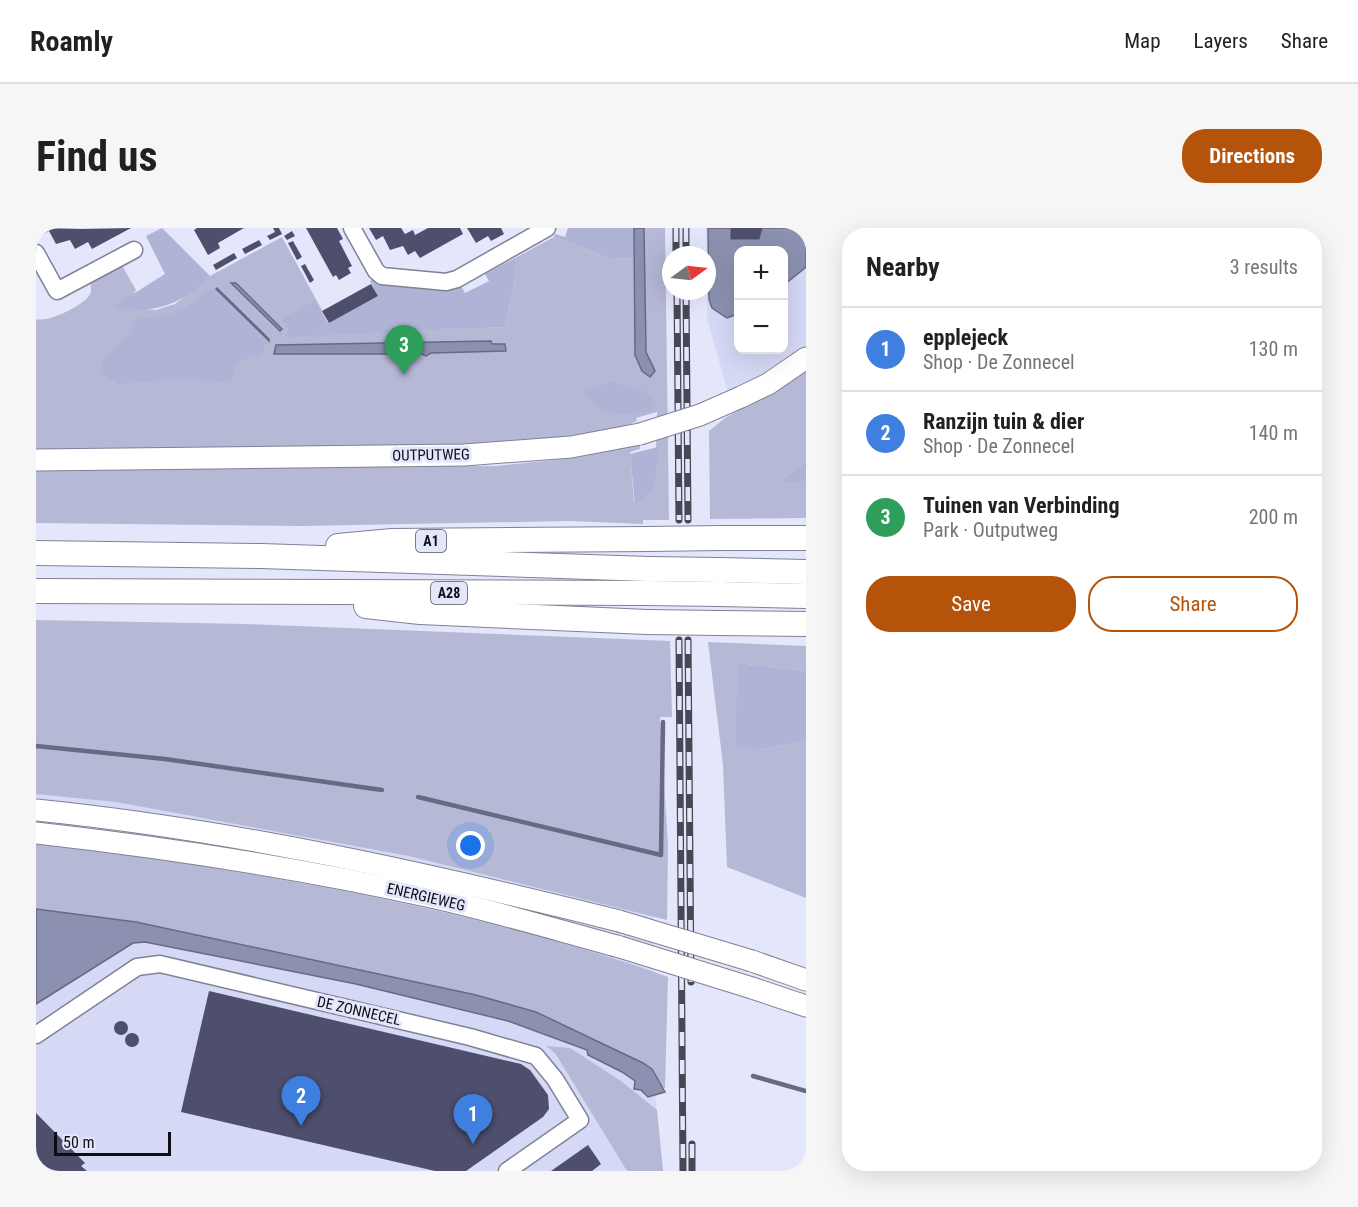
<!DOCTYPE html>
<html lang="en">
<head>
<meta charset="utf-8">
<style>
  :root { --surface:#fff; --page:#f6f6f6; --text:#202124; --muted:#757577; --line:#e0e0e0; --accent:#b45309 }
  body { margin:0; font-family:"Roboto Condensed",sans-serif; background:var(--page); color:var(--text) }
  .controls { position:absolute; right:18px; top:18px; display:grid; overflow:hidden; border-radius:12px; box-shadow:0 6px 24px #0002 }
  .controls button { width:54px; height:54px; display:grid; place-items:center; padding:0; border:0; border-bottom:2px solid var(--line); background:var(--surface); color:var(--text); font:30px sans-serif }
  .compass { position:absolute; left:626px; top:18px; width:54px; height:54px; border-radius:50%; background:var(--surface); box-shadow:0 6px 24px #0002; rotate:75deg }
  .scale { position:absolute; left:18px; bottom:15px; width:117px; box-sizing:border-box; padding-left:6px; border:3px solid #0d0e15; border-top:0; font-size:16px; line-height:21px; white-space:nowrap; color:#0d0e15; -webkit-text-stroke:4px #e4e6fc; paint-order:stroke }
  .you { position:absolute; left:435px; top:618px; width:21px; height:21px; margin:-15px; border:4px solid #fff; border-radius:50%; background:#1a73e8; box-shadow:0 0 0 9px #1a73e833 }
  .badge { display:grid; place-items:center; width:39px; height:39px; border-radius:50%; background:var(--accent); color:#fff; font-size:20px; font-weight:700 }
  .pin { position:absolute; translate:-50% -50px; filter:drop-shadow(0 2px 3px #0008) }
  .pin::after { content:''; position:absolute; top:32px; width:21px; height:18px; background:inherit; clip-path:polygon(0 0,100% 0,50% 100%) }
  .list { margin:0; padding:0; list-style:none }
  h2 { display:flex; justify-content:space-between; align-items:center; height:78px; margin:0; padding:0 24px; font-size:26px }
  h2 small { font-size:20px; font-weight:400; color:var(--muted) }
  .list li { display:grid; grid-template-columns:39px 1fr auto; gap:18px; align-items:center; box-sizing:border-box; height:84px; padding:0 24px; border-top:2px solid var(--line) }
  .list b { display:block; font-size:22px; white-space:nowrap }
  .list p { margin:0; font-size:20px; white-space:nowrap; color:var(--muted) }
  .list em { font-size:20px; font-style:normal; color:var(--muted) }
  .actions { display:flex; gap:12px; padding:18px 24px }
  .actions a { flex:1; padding:14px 0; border:2px solid var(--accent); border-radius:24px; text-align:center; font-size:21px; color:var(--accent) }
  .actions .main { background:var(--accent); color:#fff }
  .map { position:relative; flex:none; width:770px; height:943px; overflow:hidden; border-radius:24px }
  header { display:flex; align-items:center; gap:36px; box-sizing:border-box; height:84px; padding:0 30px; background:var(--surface); border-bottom:2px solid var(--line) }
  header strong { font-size:28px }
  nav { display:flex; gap:33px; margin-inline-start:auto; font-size:21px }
  .intro { display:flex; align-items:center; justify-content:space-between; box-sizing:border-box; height:144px; padding:0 36px }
  h1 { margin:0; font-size:42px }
  .button { padding:15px 27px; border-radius:24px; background:var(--accent); color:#fff; font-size:21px; font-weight:700 }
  main { display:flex; gap:36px; padding:0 36px }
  aside { flex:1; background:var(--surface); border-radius:24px; box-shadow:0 6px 24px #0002 }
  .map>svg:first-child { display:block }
  .built { fill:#d5d9f5; fill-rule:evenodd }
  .green { fill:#b6b9d6 }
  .forest { fill:#afb3d5 }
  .water { fill:#8d91b1; stroke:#676a82; stroke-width:1.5 }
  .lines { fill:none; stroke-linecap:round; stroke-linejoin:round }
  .stream { stroke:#676a82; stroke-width:4.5 }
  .building { fill:#4d4f6d }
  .minor-casing { stroke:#7f8295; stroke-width:19 }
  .major-casing { stroke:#7f8295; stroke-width:23 }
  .highway-casing { stroke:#7f8295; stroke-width:26 }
  .minor { stroke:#fff; stroke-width:16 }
  .major { stroke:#fff; stroke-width:21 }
  .highway { stroke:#fff; stroke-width:24 }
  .rail-casing { stroke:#464853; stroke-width:7 }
  .rail { stroke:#e4e6fc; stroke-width:4.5; stroke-dasharray:14; stroke-linecap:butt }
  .major-bridge-casing { stroke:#7f8295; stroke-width:23; stroke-linecap:butt }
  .highway-bridge-casing { stroke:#7f8295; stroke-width:26; stroke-linecap:butt }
  .major-bridge { stroke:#fff; stroke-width:21 }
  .highway-bridge { stroke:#fff; stroke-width:24 }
  .labels { text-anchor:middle; stroke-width:6; stroke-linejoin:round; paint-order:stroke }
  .shield { fill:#e4e6fc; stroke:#4e4f5a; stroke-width:1.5 }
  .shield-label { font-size:14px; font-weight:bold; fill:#0d0e15 }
  .street-label { font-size:15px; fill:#0d0e15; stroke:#e4e6fc }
</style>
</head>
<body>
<header>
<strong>Roamly</strong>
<nav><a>Map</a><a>Layers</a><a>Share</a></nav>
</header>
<div class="intro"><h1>Find us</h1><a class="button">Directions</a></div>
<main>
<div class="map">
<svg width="770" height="943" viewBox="0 0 770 943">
  <rect width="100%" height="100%" fill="#e4e6fc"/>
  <!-- built -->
  <g class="built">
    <path d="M670,0h100v263l-51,-3 -48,-170zM702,22h46v100h-46z"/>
    <polygon points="0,436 614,448 621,943 0,943"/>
  </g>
  <!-- green -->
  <g class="green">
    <path d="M608,0h21l4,292h-26v4l-73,-3 -267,5 -267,-3v-54l460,-3 78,-8 66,-13v4l-10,3 4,50 21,-15 2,-75 -21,6 1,3 -24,11 -104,12 -473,8v-133c11,4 46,-13 53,-23 3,-4 2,-9 1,-14l30,-20 16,28 -4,7 -19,9 43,4 19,-6 35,-28 72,-39 47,86 -14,-21 -35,17 8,10 -5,7 222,-9 10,-47v-22l39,-21 57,22 23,-1 1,97 13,22 7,-6 -9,-19z"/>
    <polygon points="770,139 770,234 743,253 770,253 770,290 674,291 673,203 689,190 720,173"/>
    <polygon points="0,392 210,396 634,413 636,489 624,489 632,617 631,692 373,628 80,574 0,566"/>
    <polygon points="672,414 770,418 770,443 702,435 724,521 770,513 770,670 691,639 687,537"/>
    <path d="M0,615c69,7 139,18 207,30 143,24 288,55 425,104l-3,111 -5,-2 -5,-12 -12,-11 -107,-51 -60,-17 -340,-73 -100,-13z"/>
    <polygon points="510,818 534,820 585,853 621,882 627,943 591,943 519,825"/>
  </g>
  <!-- forest -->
  <g class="forest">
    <path d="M126,0l48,48c-28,29 -58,40 -98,30 19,-9 34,-21 53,-32l-19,-38z"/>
    <polygon points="532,0 598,0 598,30 575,31 518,9 519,6 529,9"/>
    <polygon points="479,30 479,52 469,99 247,109 252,101 244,91 279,73 292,95 342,68 334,53 339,50 424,56 429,65 453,53 449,46"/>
    <path d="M179,61l52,53 -6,15 -11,-1 -13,7 -7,19 -52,-3 -60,5 -14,-9 -3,-10c10,-17 29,-26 33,-46 30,-1 52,-6 73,-29z"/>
    <path d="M578,153c18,13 30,-2 43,28 -27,7 -56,11 -73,-18z"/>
    <polygon points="622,219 619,259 599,277 594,226"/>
    <polygon points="770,234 770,253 742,254"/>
    <polygon points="702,435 770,443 770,513 724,521 699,519"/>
  </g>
  <!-- water -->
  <g class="water">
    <polygon points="598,0 608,0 610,124 619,143 614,149 606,143 599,127"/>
    <polygon points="672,0 695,0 695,11 723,11 726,0 770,0 770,39 748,57 748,22 702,22 702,86 691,90 676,80 673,71"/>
    <polygon points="195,55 200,55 246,101 244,103"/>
    <polygon points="181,60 233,111 233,113 180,61"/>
    <polygon points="455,113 456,116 469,116 470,123 395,125 390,128 386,126 238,126 240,117"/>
    <polygon points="0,681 100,694 440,767 500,784 607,835 616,841 629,864 612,869 605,862 598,861 599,853 586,844 552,827 551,822 472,793 320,756 109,714 97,715 0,776"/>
  </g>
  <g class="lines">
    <!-- stream -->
    <g class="stream">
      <polyline points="0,518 129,531 346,562"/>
      <polyline points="382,569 625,627 627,494"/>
      <polyline points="717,848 770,863"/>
    </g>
  </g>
  <!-- building -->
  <g class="building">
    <polygon points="2,0 46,1 95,0 56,21 52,14 39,21 34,12 20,16 13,3 6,7"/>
    <polygon points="161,0 208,0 182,15 184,20 172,27 158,2"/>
    <polygon points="237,0 243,0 246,6 234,12 231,8 239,4"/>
    <polygon points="270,0 301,0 307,11 303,13 316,38 312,40 315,45 303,52 300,47 297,49"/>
    <polygon points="333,0 365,0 369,6 377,2 379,7 392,0 424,0 427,6 384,30 379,23 372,27 367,18 354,22 347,8 340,12"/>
    <polygon points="431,0 465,0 468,6 455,13 452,8 440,15"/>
    <polygon points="695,0 726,0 723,11 695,11"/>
    <polygon points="256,3 259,8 251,12 248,8"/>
    <polygon points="223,12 226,17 209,26 206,21"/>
    <polygon points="257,13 266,29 261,32 252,15"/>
    <polygon points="198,25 201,30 180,42 177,37"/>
    <polygon points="269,36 278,52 274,55 265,38"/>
    <polygon points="335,56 342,68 293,95 286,83"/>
    <polygon points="173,763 485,836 494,842 512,867 513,881 507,889 430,943 399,943 145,884"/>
    <circle cx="85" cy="800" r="7"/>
    <circle cx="96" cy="812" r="7"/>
    <polygon points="0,885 49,935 45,938 51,943 0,943"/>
    <polygon points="552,917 565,936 556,943 515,943"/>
  </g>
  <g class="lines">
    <!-- minor casing -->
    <g class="minor-casing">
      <g id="minor">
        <polyline points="316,0 340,43 346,48 410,54 421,51 511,0"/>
        <polyline points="0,25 21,63 98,22"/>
        <polyline points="0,807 101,739 124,736 434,809 500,828 519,851 544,892 471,943"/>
      </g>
    </g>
    <!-- major casing -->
    <g class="major-casing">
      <g id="major">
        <polyline points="705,169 732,156 770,130"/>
        <polyline points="0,232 428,227 535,219 604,206"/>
        <path d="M0,582c198,20 391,63 583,111"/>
        <path d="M0,605c133,15 264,35 395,64 63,14 126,33 189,50"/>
        <polyline points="716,733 770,752"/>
        <polyline points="716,760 770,778"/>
      </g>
    </g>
    <!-- highway casing -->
    <g class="highway-casing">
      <g id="highway">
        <polyline points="685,310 770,310"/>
        <polyline points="302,318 356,313 612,311"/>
        <polyline points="0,325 225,328 612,341"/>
        <polyline points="684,342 770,344"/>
        <polyline points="0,363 611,365"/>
        <polyline points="684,366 770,368"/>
        <polyline points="330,378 384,384 611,394"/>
        <polyline points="683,395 770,396"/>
      </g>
    </g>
    <!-- minor -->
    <use href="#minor" class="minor"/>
    <!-- major -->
    <use href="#major" class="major"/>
    <!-- highway -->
    <use href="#highway" class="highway"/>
    <!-- rail casing -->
    <g class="rail-casing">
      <g id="rail">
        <polyline points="640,0 640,27"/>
        <polyline points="650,0 650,27"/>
        <polyline points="641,63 643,292"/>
        <polyline points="650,63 652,292"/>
        <polyline points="643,412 647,943"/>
        <polyline points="652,412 655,754"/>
        <polyline points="656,916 656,943"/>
      </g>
    </g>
    <!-- rail -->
    <use href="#rail" class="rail"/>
    <!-- major-bridge casing -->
    <g class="major-bridge-casing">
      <g id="major-bridge">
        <polyline points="604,206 664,187 705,169"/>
        <polyline points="583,693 716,733"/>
        <polyline points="584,719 716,760"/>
      </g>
    </g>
    <!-- highway-bridge casing -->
    <g class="highway-bridge-casing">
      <g id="highway-bridge">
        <polyline points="612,311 685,310"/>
        <polyline points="612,341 684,342"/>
        <polyline points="611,365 684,366"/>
        <polyline points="611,394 683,395"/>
      </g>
    </g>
    <!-- major-bridge -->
    <use href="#major-bridge" class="major-bridge"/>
    <!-- highway-bridge -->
    <use href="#highway-bridge" class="highway-bridge"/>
  </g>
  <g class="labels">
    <!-- shield labels -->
    <g class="shield">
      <rect x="380" y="302" width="30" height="22" rx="4.5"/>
      <rect x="395" y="354" width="36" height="22" rx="4.5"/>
    </g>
    <g class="shield-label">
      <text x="395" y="318">A1</text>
      <text x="413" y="370">A28</text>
    </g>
    <!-- street labels -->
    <g class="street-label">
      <text transform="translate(395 227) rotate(-1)" y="5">OUTPUTWEG</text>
      <text transform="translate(390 669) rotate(13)" y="5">ENERGIEWEG</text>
      <text transform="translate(323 783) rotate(13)" y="5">DE ZONNECEL</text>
    </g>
  </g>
</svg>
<div class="controls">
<button>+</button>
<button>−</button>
</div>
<svg class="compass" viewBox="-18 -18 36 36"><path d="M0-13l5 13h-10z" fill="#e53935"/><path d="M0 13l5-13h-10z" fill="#757577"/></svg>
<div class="scale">50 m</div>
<div class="you"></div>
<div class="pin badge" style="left:437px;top:916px;background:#3f7fe0">1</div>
<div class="pin badge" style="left:265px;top:898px;background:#3f7fe0">2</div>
<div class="pin badge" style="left:368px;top:147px;background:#2e9e5b">3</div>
</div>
<aside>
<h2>Nearby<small>3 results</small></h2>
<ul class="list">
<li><span class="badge" style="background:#3f7fe0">1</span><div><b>epplejeck</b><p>Shop · De Zonnecel</p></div><em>130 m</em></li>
<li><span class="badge" style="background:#3f7fe0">2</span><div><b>Ranzijn tuin &amp; dier</b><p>Shop · De Zonnecel</p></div><em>140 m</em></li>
<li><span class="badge" style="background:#2e9e5b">3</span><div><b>Tuinen van Verbinding</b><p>Park · Outputweg</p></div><em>200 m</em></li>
</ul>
<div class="actions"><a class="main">Save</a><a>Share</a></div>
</aside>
</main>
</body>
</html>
